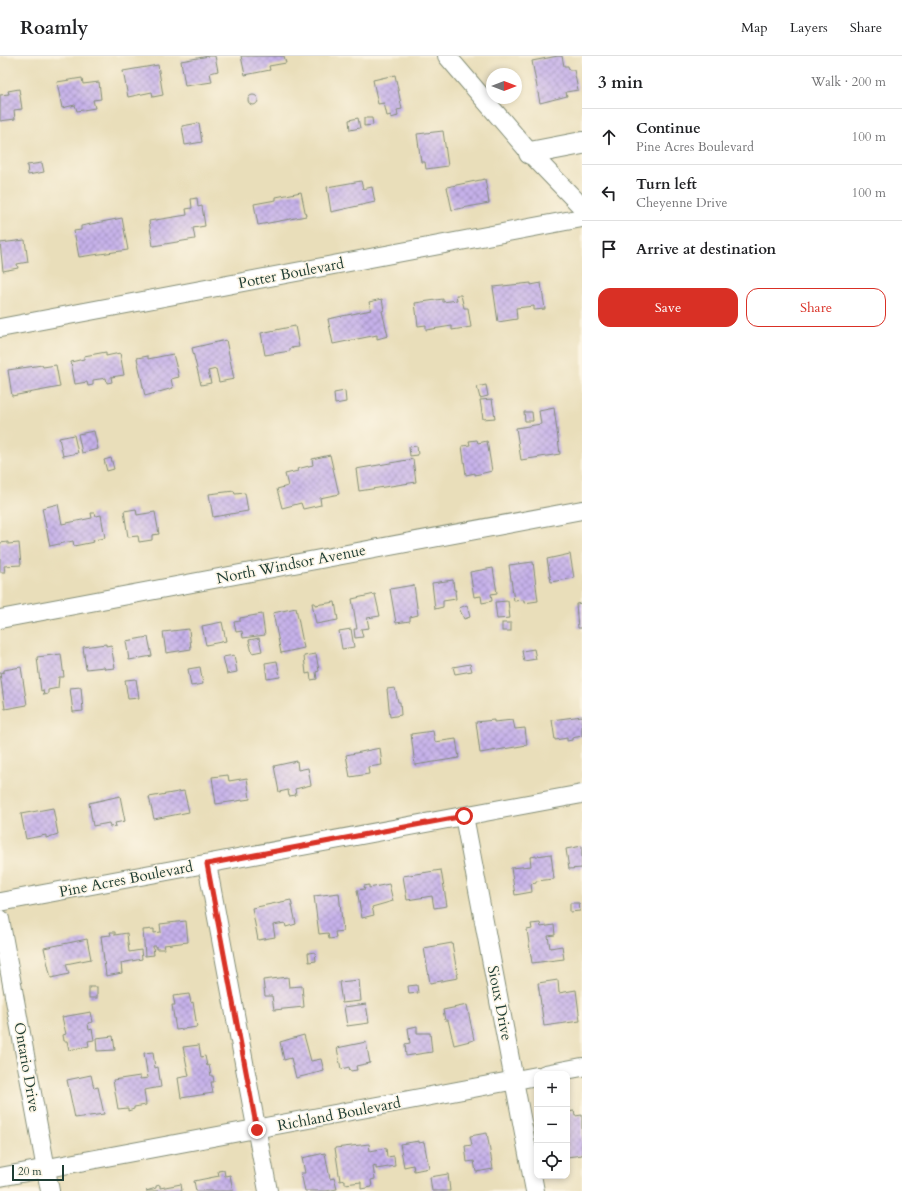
<!DOCTYPE html>
<html lang="en">
<head>
<meta charset="utf-8">
<style>
  :root { --surface:#fff; --page:#f2f2f2; --text:#202124; --muted:#757577; --line:#e0e0e0; --accent:#d93025 }
  body { margin:0; font-family:Cardo,serif; background:var(--page); color:var(--text) }
  .controls { position:absolute; right:12px; bottom:12px; display:grid; overflow:hidden; border-radius:8px; box-shadow:0 2px 6px #0003 }
  .controls button { width:36px; height:36px; display:grid; place-items:center; padding:0; border:0; border-bottom:1px solid var(--line); background:var(--surface); color:var(--text); font:20px sans-serif }
  .compass { position:absolute; left:486px; top:12px; width:36px; height:36px; border-radius:50%; background:var(--surface); box-shadow:0 2px 6px #0003; rotate:90deg }
  .scale { position:absolute; left:12px; bottom:10px; width:52px; box-sizing:border-box; padding-left:4px; border:2px solid #1f3d34; border-top:0; font-size:11px; line-height:14px; white-space:nowrap; color:#1f3d34; -webkit-text-stroke:3px #fcf5e5; paint-order:stroke }
  .stop { position:absolute; width:12px; height:12px; margin:-9px; border:3px solid #d93025; border-radius:50%; background:#fff }
  .stop.end { background:#d93025; border-color:#fff; box-shadow:0 1px 4px #0008 }
  .list { margin:0; padding:0; list-style:none }
  h2 { display:flex; justify-content:space-between; align-items:center; height:52px; margin:0; padding:0 16px; font-size:17px }
  h2 small { font-size:13px; font-weight:400; color:var(--muted) }
  .list li { display:grid; grid-template-columns:26px 1fr auto; gap:12px; align-items:center; box-sizing:border-box; height:56px; padding:0 16px; border-top:1px solid var(--line) }
  .list b { display:block; font-size:15px; white-space:nowrap }
  .list p { margin:0; font-size:13px; white-space:nowrap; color:var(--muted) }
  .list em { font-size:13px; font-style:normal; color:var(--muted) }
  .actions { display:flex; gap:8px; padding:12px 16px }
  .actions a { flex:1; padding:9px 0; border:1px solid var(--accent); border-radius:12px; text-align:center; font-size:14px; color:var(--accent) }
  .actions .main { background:var(--accent); color:#fff }
  .icon { flex:none; width:22px; height:22px; fill:none; stroke:currentColor; stroke-width:2; stroke-linecap:round; stroke-linejoin:round }
  .map { position:relative; flex:none; width:582px; height:1135px; overflow:hidden }
  header { display:flex; align-items:center; gap:24px; box-sizing:border-box; height:56px; padding:0 20px; background:var(--surface); border-bottom:1px solid var(--line) }
  header strong { font-size:19px }
  nav { display:flex; gap:22px; margin-inline-start:auto; font-size:14px }
  main { display:flex }
  aside { flex:1; background:var(--surface) }
  .map>svg:first-child { display:block }
  .building { fill:url(#building-cross-hatch) }
  .lines { fill:none; stroke-linecap:round; stroke-linejoin:round }
  .street-casing { stroke:#848e77; stroke-width:20 }
  .secondary-casing { stroke:#848e77; stroke-width:24 }
  .street { stroke:#fff; stroke-width:18 }
  .secondary { stroke:#fff; stroke-width:22 }
  .route { stroke:#d93025; stroke-width:5 }
  .labels { text-anchor:middle; stroke-width:3; stroke-linejoin:round; paint-order:stroke }
  .street-label { font-size:15px; fill:#1f3d34; stroke:#fcf5e5 }
</style>
</head>
<body>
<header>
<strong>Roamly</strong>
<nav><a>Map</a><a>Layers</a><a>Share</a></nav>
</header>
<main>
<div class="map">
<svg width="582" height="1135" viewBox="0 0 582 1135">
  <defs>
    <pattern id="building-cross-hatch" width="8" height="8" patternUnits="userSpaceOnUse"><rect width="8" height="8" fill="#c6b1ea"/><path d="M0 0l8 8M0 8l8-8" fill="none" stroke="#a091be"/></pattern>
  </defs>
  <rect width="100%" height="100%" fill="#fcf5e5"/>
  <filter id="ink" filterUnits="userSpaceOnUse"><feTurbulence type="fractalNoise" baseFrequency=".025" numOctaves="2"/><feDisplacementMap in="SourceGraphic" scale="8" xChannelSelector="R" yChannelSelector="G"/><feConvolveMatrix kernelMatrix="1 2 1 2 8 2 1 2 1" color-interpolation-filters="sRGB"/></filter>
  <filter id="wash" filterUnits="userSpaceOnUse"><feTurbulence type="fractalNoise" baseFrequency=".012" numOctaves="4" result="noise"/><feDisplacementMap in="SourceGraphic" scale="16" xChannelSelector="R" yChannelSelector="G"/><feGaussianBlur stdDeviation="0.9" result="paint"/><feColorMatrix in="noise" values="0 0 0 0 0 0 0 0 0 0 0 0 0 0 0 0 0 1.4 0 .05"/><feComposite in="paint" operator="in"/></filter>
  <g filter="url(#wash)">
    <rect width="100%" height="100%" fill="#e9deba"/>
    <g id="blocks">
      <!-- building -->
      <g class="building">
        <polygon points="209,0 215,0 218,15 210,17 212,26 185,30 181,5"/>
        <polygon points="241,0 284,0 286,7 269,10 270,14 245,19"/>
        <polygon points="558,0 562,0 564,10 568,10 569,14 574,14 578,34 566,36 567,40 540,47 532,5"/>
        <polygon points="158,9 163,39 153,41 152,36 128,41 123,15"/>
        <polygon points="395,19 402,53 397,54 398,60 391,62 391,59 387,60 384,47 378,48 373,24"/>
        <polygon points="82,22 83,28 99,26 101,43 93,44 95,52 77,55 75,49 62,52 57,26"/>
        <polygon points="19,33 22,53 14,54 15,63 0,65 0,39 9,38 8,35"/>
        <circle cx="253" cy="44" r="5"/>
        <polygon points="358,62 360,72 350,74 349,64"/>
        <polygon points="364,62 372,62 373,69 364,70"/>
        <polygon points="199,67 202,86 185,89 182,70"/>
        <polygon points="443,75 448,110 426,113 425,106 421,106 417,78"/>
        <polygon points="42,107 44,116 28,119 27,109"/>
        <polygon points="485,123 489,147 452,154 447,131"/>
        <polygon points="361,125 363,133 372,131 375,146 331,156 327,131"/>
        <polygon points="301,136 306,160 258,169 254,148 276,144 276,141"/>
        <polygon points="197,142 198,151 202,150 205,170 193,172 195,183 153,190 149,165 187,159 186,153 192,152 191,143"/>
        <polygon points="122,162 128,194 79,201 74,175 81,174 81,170"/>
        <polygon points="25,184 28,206 17,208 18,212 3,215 0,187"/>
        <polygon points="531,227 531,229 541,227 545,253 534,254 534,250 516,252 517,263 498,266 493,231"/>
        <polygon points="456,239 461,239 464,252 468,252 471,271 452,274 452,270 426,274 426,269 418,270 415,247 443,243 443,246 457,244"/>
        <polygon points="382,243 384,254 382,255 388,280 377,283 377,279 333,288 328,263 371,254 369,246"/>
        <polygon points="295,270 299,291 290,292 290,295 265,299 261,277"/>
        <polygon points="226,284 234,323 219,326 216,313 208,315 211,327 201,329 192,292"/>
        <polygon points="106,296 106,300 120,297 124,319 111,321 112,326 107,327 106,322 93,324 93,329 88,330 87,326 75,328 71,306 84,303 84,300"/>
        <polygon points="173,298 179,321 171,323 173,332 145,340 137,302 148,300 148,303"/>
        <polygon points="42,309 43,311 56,309 60,331 12,340 8,314"/>
        <polygon points="486,329 488,340 480,342 477,331"/>
        <polygon points="345,335 346,346 335,348 334,337"/>
        <polygon points="492,343 495,362 483,363 480,344"/>
        <polygon points="554,352 560,398 521,404 516,372 541,368 539,355"/>
        <polygon points="524,356 532,356 533,365 525,365"/>
        <polygon points="94,375 98,393 82,397 78,378"/>
        <polygon points="74,379 78,397 63,400 59,382"/>
        <polygon points="477,384 478,387 487,385 492,415 475,419 475,417 466,419 462,390 470,389 469,385"/>
        <polygon points="417,390 418,399 410,400 409,391"/>
        <polygon points="330,399 339,438 320,442 321,449 303,453 301,447 282,452 277,433 288,430 285,418 298,415 297,413 313,409 312,403"/>
        <polygon points="111,402 114,413 107,415 104,404"/>
        <polygon points="413,403 416,426 359,435 356,413"/>
        <polygon points="234,435 235,438 245,437 248,455 213,461 209,438"/>
        <polygon points="58,448 62,468 92,462 91,457 95,457 96,460 101,459 105,482 93,484 94,486 74,490 73,485 50,490 42,452"/>
        <polygon points="136,453 137,459 155,456 159,478 152,479 152,484 139,486 138,480 128,481 124,455"/>
        <polygon points="8,486 8,488 19,487 21,509 4,510 5,516 0,516 0,487"/>
        <polygon points="570,498 574,522 551,526 547,503"/>
        <polygon points="533,506 538,545 524,547 524,544 514,545 509,509"/>
        <polygon points="493,512 497,537 491,538 492,545 482,547 481,540 474,541 470,516"/>
        <polygon points="453,524 454,534 456,534 455,536 456,543 443,545 443,551 435,553 432,527"/>
        <polygon points="414,529 418,559 410,561 410,565 396,567 390,533"/>
        <polygon points="375,538 380,560 367,562 369,572 361,573 363,581 355,582 354,573 357,573 352,543"/>
        <polygon points="508,545 510,562 497,563 495,546"/>
        <polygon points="335,546 338,564 316,568 312,547 315,547 315,549"/>
        <polygon points="582,547 582,572 578,572 576,548"/>
        <polygon points="467,549 470,561 464,563 459,552"/>
        <polygon points="296,552 304,592 281,597 273,557"/>
        <polygon points="262,558 265,579 243,582 242,575 236,576 234,566 240,565 240,562"/>
        <polygon points="222,566 226,585 206,589 202,570"/>
        <rect x="502" y="567" width="9" height="8"/>
        <polygon points="189,573 191,593 166,597 163,576"/>
        <polygon points="351,573 354,591 342,593 339,575"/>
        <polygon points="148,581 152,600 129,604 126,585"/>
        <polygon points="259,582 262,595 252,597 249,584"/>
        <polygon points="106,588 106,590 111,589 115,612 105,613 104,611 86,613 83,591"/>
        <polygon points="534,593 536,603 524,605 522,595"/>
        <polygon points="61,598 64,621 59,621 58,632 48,634 48,638 44,639 43,634 41,635 37,601"/>
        <polygon points="316,598 319,615 316,616 317,623 311,624 310,617 306,618 304,600"/>
        <polygon points="234,599 237,616 227,618 223,601"/>
        <polygon points="277,605 280,621 267,623 265,607"/>
        <polygon points="470,608 472,615 455,618 453,611"/>
        <polygon points="21,611 27,649 5,653 0,617 4,616 4,614"/>
        <polygon points="200,611 203,628 191,630 188,613"/>
        <polygon points="136,623 139,642 128,643 125,624"/>
        <polygon points="81,631 83,655 73,656 70,632"/>
        <polygon points="395,632 398,646 400,646 401,659 390,661 387,633"/>
        <polygon points="582,660 582,680 572,682 572,684 567,685 567,682 555,684 552,664"/>
        <polygon points="494,664 494,666 513,664 515,673 525,672 527,689 480,697 476,666"/>
        <polygon points="433,675 435,686 456,683 459,702 415,709 411,678"/>
        <polygon points="380,692 382,709 368,711 369,718 350,721 346,699"/>
        <polygon points="297,705 298,714 308,712 311,729 295,733 296,739 289,740 288,734 279,736 274,710"/>
        <polygon points="228,719 229,725 247,722 250,743 216,748 212,721"/>
        <polygon points="184,735 189,756 154,763 149,741"/>
        <polygon points="120,740 125,765 115,767 116,770 110,771 109,767 93,770 89,747"/>
        <polygon points="53,752 58,778 46,782 46,779 26,783 21,758"/>
        <polygon points="582,790 582,812 569,813 566,793"/>
        <polygon points="551,798 554,823 536,825 536,827 531,828 532,836 515,839 511,812 531,810 530,801"/>
        <polygon points="441,814 447,850 434,852 432,840 407,844 403,820"/>
        <polygon points="389,828 393,845 372,851 374,859 362,862 357,834 365,833 364,830 369,829 369,832"/>
        <polygon points="339,837 343,875 335,876 336,882 329,883 328,877 319,878 314,840"/>
        <polygon points="291,844 296,868 286,871 285,867 273,869 275,881 258,884 252,852"/>
        <polygon points="570,847 579,847 580,855 570,856"/>
        <polygon points="186,865 188,886 164,889 165,893 156,893 156,890 153,890 154,899 145,900 143,874 154,873 154,877 161,876 160,868"/>
        <polygon points="540,867 541,871 554,869 555,879 548,880 550,892 562,890 564,903 532,907 527,874 532,873 531,868"/>
        <polygon points="110,876 115,876 115,879 127,877 129,896 141,894 142,903 121,907 122,917 106,920 101,880 111,879"/>
        <polygon points="87,883 91,903 66,908 69,918 51,922 44,892"/>
        <polygon points="452,887 458,922 430,927 424,892"/>
        <polygon points="315,896 316,905 309,906 308,897"/>
        <polygon points="288,921 289,931 302,930 304,951 274,954 272,940 265,940 263,924"/>
        <polygon points="359,924 361,945 342,947 339,926"/>
        <polygon points="558,924 559,937 576,934 580,965 544,970 538,927"/>
        <polygon points="417,929 418,937 409,938 408,930"/>
        <rect x="89" y="931" width="8" height="11"/>
        <polygon points="189,938 191,947 193,946 197,971 176,974 172,949 175,949 173,940"/>
        <polygon points="366,948 369,967 347,970 344,951"/>
        <polygon points="467,949 474,984 454,989 448,964 445,964 443,954"/>
        <polygon points="91,956 93,966 88,967 89,974 92,973 94,984 88,985 89,990 69,994 67,985 64,985 63,979 66,978 62,961"/>
        <polygon points="417,970 417,977 430,977 432,996 406,1000 405,988 410,987 408,972"/>
        <polygon points="304,979 311,1005 321,1003 324,1015 296,1022 291,1002 284,1004 280,986"/>
        <polygon points="113,980 115,994 97,995 96,982"/>
        <polygon points="366,986 370,1007 356,1010 357,1014 350,1015 349,1011 341,1013 337,992"/>
        <polygon points="199,989 201,1001 205,1000 207,1010 209,1009 211,1020 213,1020 214,1026 211,1026 213,1037 181,1042 178,1022 189,1020 183,991"/>
        <polygon points="153,996 155,1012 158,1011 161,1031 144,1034 146,1049 134,1051 134,1053 128,1055 128,1052 118,1053 113,1024 140,1020 140,1023 148,1022 144,997"/>
        <polygon points="91,1019 94,1032 98,1031 104,1058 75,1062 67,1024"/>
        <polygon points="574,1055 575,1060 582,1059 582,1099 567,1101 567,1056"/>
        <polygon points="487,1077 493,1113 476,1116 474,1105 467,1106 465,1090 472,1089 470,1080"/>
        <polygon points="419,1085 419,1087 424,1086 429,1112 414,1115 413,1109 404,1111 400,1088"/>
        <polygon points="369,1088 370,1095 386,1092 387,1101 394,1100 395,1110 376,1113 376,1110 373,1111 375,1123 371,1124 372,1131 361,1133 361,1126 345,1128 345,1124 340,1125 335,1092"/>
        <polygon points="325,1097 330,1123 334,1122 337,1133 326,1135 305,1135 301,1117 305,1117 302,1102"/>
        <polygon points="224,1114 225,1120 230,1119 233,1135 196,1135 194,1125 219,1120 218,1115"/>
        <polygon points="448,1118 450,1135 432,1135 430,1121"/>
        <polygon points="181,1128 182,1135 146,1135 156,1132 156,1130 160,1129 160,1132"/>
      </g>
    </g>
  </g>
  <g filter="url(#ink)">
    <use href="#blocks" fill-opacity="0" stroke="#848e77" stroke-width="1"/>
    <g class="lines">
      <!-- street casing -->
      <g class="street-casing">
        <g id="street">
          <polyline points="447,0 530,97 582,151"/>
          <polyline points="0,272 582,162"/>
          <polyline points="0,563 582,454"/>
          <polyline points="464,760 535,1135"/>
          <polyline points="207,808 268,1135"/>
          <polyline points="0,846 582,738"/>
          <polyline points="0,863 50,1135"/>
          <polyline points="545,1018 582,1011"/>
          <polyline points="0,1121 537,1020"/>
        </g>
      </g>
      <!-- secondary casing -->
      <g class="secondary-casing">
        <polyline id="secondary" points="530,97 582,87"/>
      </g>
      <!-- street -->
      <use href="#street" class="street"/>
      <!-- secondary -->
      <use href="#secondary" class="secondary"/>
    </g>
  </g>
  <g class="lines" filter="url(#ink)">
    <!-- route -->
    <polyline class="route" points="257,1074 207,808 464,760"/>
  </g>
  <g class="labels">
    <!-- street labels -->
    <g class="street-label">
      <text transform="translate(291 217) rotate(-11)" y="5">Potter Boulevard</text>
      <text transform="translate(291 508) rotate(-11)" y="5">North Windsor Avenue</text>
      <text transform="translate(126 823) rotate(-11)" y="5">Pine Acres Boulevard</text>
      <text transform="translate(500 947) rotate(79)" y="5">Sioux Drive</text>
      <text transform="translate(27 1011) rotate(80)" y="5">Ontario Drive</text>
      <text transform="translate(339 1058) rotate(-11)" y="5">Richland Boulevard</text>
    </g>
  </g>
</svg>
<div class="controls">
<button>+</button>
<button>−</button>
<button><svg class="icon" aria-label="locate" viewBox="0 0 24 24"><circle cx="12" cy="12" r="6"/><path d="M12 2v4M12 18v4M2 12h4M18 12h4"/></svg></button>
</div>
<svg class="compass" viewBox="-18 -18 36 36"><path d="M0-13l5 13h-10z" fill="#e53935"/><path d="M0 13l5-13h-10z" fill="#757577"/></svg>
<div class="scale">20 m</div>
<div class="stop" style="left:464px;top:760px"></div>
<div class="stop end" style="left:257px;top:1074px"></div>
</div>
<aside>
<h2>3 min<small>Walk · 200 m</small></h2>
<ul class="list">
<li><svg class="icon" aria-label="ahead" viewBox="0 0 24 24"><path d="M12 20V5M6 11l6-6 6 6"/></svg><div><b>Continue</b><p>Pine Acres Boulevard</p></div><em>100 m</em></li>
<li><svg class="icon" aria-label="left" viewBox="0 0 24 24"><path d="M17 20v-9H6M10 6l-5 5 5 5"/></svg><div><b>Turn left</b><p>Cheyenne Drive</p></div><em>100 m</em></li>
<li><svg class="icon" aria-label="arrive" viewBox="0 0 24 24"><path d="M6 21V4h12l-3 4 3 4H6"/></svg><div><b>Arrive at destination</b></div></li>
</ul>
<div class="actions"><a class="main">Save</a><a>Share</a></div>
</aside>
</main>
</body>
</html>
